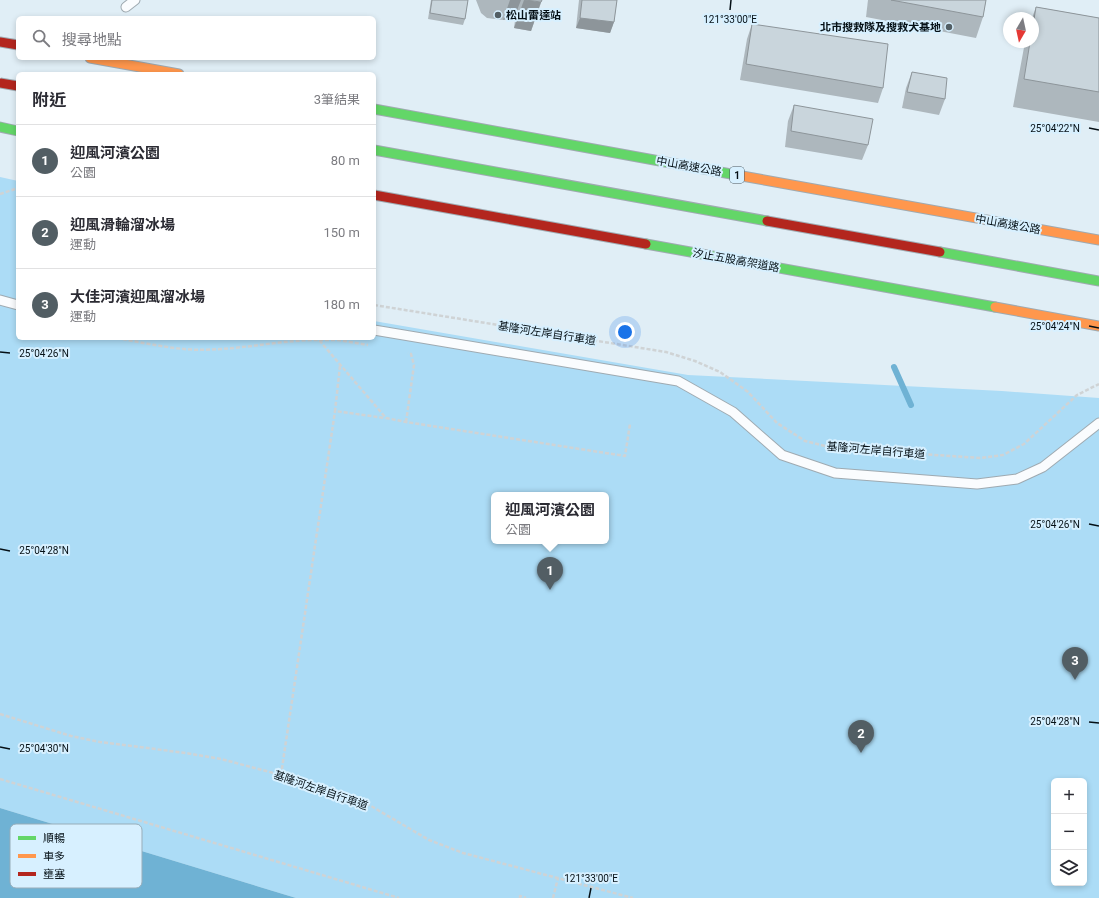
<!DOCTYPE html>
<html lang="zh-TW">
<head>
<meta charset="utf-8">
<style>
  :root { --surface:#fff; --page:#f7f7f7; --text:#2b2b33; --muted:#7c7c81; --line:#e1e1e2; --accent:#525e64 }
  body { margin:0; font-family:Roboto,"Noto Sans TC",sans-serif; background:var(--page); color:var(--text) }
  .controls { position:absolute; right:12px; bottom:12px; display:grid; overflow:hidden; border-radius:6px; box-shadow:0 2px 6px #0003 }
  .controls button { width:36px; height:36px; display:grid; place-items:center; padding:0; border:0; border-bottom:1px solid var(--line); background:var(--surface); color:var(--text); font:20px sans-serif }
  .compass { position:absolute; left:1003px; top:12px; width:36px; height:36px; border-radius:50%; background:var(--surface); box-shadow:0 2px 6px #0003; rotate:189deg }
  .you { position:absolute; left:625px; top:332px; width:14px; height:14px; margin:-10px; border:3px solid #fff; border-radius:50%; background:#1a73e8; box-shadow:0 0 0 6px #1a73e833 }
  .badge { display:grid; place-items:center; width:26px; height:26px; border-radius:50%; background:var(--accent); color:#fff; font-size:13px; font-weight:700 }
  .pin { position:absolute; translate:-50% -33px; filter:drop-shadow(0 1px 2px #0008) }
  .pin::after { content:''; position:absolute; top:21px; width:14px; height:12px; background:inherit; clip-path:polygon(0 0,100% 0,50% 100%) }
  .popup { position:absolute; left:491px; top:492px; width:118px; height:52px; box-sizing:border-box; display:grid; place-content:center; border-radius:6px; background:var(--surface); filter:drop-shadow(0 1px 3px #0005); font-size:13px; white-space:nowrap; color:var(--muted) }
  .popup b { font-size:15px; color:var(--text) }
  .popup::after { content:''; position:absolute; left:50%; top:100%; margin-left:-8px; border:8px solid transparent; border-top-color:var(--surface) }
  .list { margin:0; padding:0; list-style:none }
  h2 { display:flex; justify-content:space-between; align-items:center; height:52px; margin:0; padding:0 16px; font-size:17px }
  h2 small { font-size:13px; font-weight:400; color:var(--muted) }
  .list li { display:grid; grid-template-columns:26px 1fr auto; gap:12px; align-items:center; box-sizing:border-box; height:72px; padding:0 16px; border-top:1px solid var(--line) }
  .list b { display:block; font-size:15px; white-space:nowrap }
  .list p { margin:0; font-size:13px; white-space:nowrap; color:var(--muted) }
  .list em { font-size:13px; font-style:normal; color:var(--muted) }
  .icon { flex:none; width:22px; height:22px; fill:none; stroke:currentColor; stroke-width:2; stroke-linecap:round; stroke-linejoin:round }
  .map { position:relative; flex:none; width:1099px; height:898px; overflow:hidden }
  .search { position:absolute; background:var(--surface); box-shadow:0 2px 6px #0003; left:16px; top:16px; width:360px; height:44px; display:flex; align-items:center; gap:10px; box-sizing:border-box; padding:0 14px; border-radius:6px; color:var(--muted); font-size:15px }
  .panel { position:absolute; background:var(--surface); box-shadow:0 2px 6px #0003; left:16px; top:72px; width:360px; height:268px; border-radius:6px }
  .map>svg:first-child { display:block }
  .green { fill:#acdcf6; fill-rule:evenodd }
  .water { fill:#6fb2d4 }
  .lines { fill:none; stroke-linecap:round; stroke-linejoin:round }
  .stream { stroke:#6fb2d4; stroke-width:6 }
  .lane-casing { stroke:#9faab1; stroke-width:11 }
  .fast-casing { stroke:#9faab1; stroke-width:11 }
  .slow-casing { stroke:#9faab1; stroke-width:11 }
  .jam-casing { stroke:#9faab1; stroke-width:11 }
  .path { stroke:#cfd3d5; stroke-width:2.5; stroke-dasharray:4 2; stroke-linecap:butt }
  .lane { stroke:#fafcfe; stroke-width:9 }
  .fast { stroke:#63d668; stroke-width:9 }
  .slow { stroke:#ff974d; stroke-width:9 }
  .jam { stroke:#b3261e; stroke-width:9 }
  .jam-bridge-casing { stroke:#9faab1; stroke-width:11; stroke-linecap:butt }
  .jam-bridge { stroke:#b3261e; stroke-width:9 }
  .wall { fill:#adb7bd }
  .shaded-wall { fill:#8d959a }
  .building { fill:#c9d5dc; stroke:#8d959a }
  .ticks { fill:none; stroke:#051016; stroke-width:1.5 }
  .poi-dot { fill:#525e64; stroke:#d7f0ff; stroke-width:1.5 }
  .labels { text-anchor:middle; stroke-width:4; stroke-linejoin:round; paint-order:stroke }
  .shield { fill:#d7f0ff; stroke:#44535c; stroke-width:1 }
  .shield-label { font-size:10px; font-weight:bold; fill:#051016 }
  .poi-label { font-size:11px; font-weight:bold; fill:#051016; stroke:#d7f0ff; text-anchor:start }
  .street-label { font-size:11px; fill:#051016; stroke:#d7f0ff }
  .key { fill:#d7f0ff; stroke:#98adb9; stroke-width:1 }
  .key-label { font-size:11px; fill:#051016 }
  .ticks-label { font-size:10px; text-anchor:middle; fill:#051016; stroke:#d7f0ff; stroke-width:4; stroke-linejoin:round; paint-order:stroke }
</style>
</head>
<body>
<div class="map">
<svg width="1099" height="898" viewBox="0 0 1099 898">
  <rect width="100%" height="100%" fill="#e0eef6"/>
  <!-- green -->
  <path class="green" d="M0,177l18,4v157h356v-17l314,54 314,16 97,7v500h-803l-296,-90zM494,495h112v46h-112zM1054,781h30v102h-30z"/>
  <!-- water -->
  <polygon class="water" points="0,808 296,898 0,898"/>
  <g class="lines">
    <!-- stream -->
    <polyline class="stream" points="894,367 911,405"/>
    <!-- lane casing -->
    <g class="lane-casing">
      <g id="lane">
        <polyline points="126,7 135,0"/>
        <polyline points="0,300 18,305"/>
        <polyline points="374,330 678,381 733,412 782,455 835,473 977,484 1017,479 1043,467 1099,423"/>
      </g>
    </g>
    <!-- fast casing -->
    <g class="fast-casing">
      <g id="fast">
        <polyline points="374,109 742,176"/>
        <polyline points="0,127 18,131"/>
        <polyline points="374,150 767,221"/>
        <polyline points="646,244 995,307"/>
        <polyline points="940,252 1099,281"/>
      </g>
    </g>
    <!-- slow casing -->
    <g class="slow-casing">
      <g id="slow">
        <polyline points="90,58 179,74"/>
        <polyline points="742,176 1099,240"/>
        <polyline points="995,307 1099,326"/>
      </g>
    </g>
    <!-- jam casing -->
    <g class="jam-casing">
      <g id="jam">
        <polyline points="0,42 18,45"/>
        <polyline points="374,195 646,244"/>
        <polyline points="767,221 940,252"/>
      </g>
    </g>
    <!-- path -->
    <g class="path">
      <polyline points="0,194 18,188"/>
      <polyline points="374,305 666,352 695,361 720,372 748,392 777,423 805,441 833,448 980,458 1003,455 1024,444 1077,395 1099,384"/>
      <path d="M117,338c22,4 45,9 67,11 44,4 90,-9 135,-9l67,78 20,4 219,34 5,-32"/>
      <polyline points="319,340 338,340 368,345"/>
      <polyline points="340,366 335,411 385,418"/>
      <polyline points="406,422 414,365 411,354 408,353"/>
      <polyline points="0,714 71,736 100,742 186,753 221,759 281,775 349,797 371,806 429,840 463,853 633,898"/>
      <polyline points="281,775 335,411"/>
      <polyline points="0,779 399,898"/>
      <polyline points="520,898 520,896 526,898"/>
      <polyline points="553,898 558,878"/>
    </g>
    <!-- lane -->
    <use href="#lane" class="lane"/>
    <!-- fast -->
    <use href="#fast" class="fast"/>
    <!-- slow -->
    <use href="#slow" class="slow"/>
    <!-- jam -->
    <use href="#jam" class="jam"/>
    <!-- jam-bridge casing -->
    <g class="jam-bridge-casing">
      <polyline id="jam-bridge" points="0,83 18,86"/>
    </g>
    <!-- jam-bridge -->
    <use href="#jam-bridge" class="jam-bridge"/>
  </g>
  <!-- wall -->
  <g class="wall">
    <polygon points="431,0 468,0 465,19 463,25 428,19"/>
    <polygon points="476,0 542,0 531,31 514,28 516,13 510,18 503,20 487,18 481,13"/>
    <polygon points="579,0 617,0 614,22 610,33 576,28"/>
    <polygon points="868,0 986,0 983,17 976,38 866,17"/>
    <polygon points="1036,7 1099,18 1099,122 1013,107 1025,42 1033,42 1033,18 1032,18"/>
    <polygon points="752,24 883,88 878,103 740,80 747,39"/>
    <polygon points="912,72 945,99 939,115 902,108 906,88"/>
    <polygon points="794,105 868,145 862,160 785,147 788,121"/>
  </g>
  <!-- shaded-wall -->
  <g class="shaded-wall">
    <polygon points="510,0 521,0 516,13 510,18 503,20"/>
    <polygon points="524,0 541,2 531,31 514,28"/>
    <polygon points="580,18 614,22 610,33 576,28"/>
  </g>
  <!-- building -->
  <g class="building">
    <polygon points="432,0 468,0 465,19 430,13"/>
    <polygon points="525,0 542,0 541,2"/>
    <polygon points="582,0 617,0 614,22 580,18"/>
    <polygon points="891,0 986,0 983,17"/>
    <polygon points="1036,7 1099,18 1099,92 1024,79 1030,42 1033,42 1033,25"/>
    <polygon points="752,24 888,44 883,88 746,64"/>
    <polygon points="912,72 947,78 945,99 907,92"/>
    <polygon points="794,105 873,119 868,145 791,131"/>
  </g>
  <!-- ticks -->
  <path class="ticks" d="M730,10l1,-10M1089,128l10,2M1089,326l10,2M0,352l10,1M1089,524l10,2M0,549l10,2M1089,722l10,1M0,747l10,2M589,898l2,-10"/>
  <!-- markers -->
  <g class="poi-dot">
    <circle cx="498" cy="15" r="4"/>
    <circle cx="949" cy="27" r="4"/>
  </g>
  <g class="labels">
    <!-- shield labels -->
    <rect class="shield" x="730" y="167" width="14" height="16" rx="3"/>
    <g class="shield-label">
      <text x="737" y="179">1</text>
    </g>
    <!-- poi labels -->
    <g class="poi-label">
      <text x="506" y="19">松山雷達站</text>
      <text x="941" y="31" text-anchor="end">北市搜救隊及搜救犬基地</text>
    </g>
    <!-- street labels -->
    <g class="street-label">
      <text transform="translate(689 166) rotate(10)" y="4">中山高速公路</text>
      <text transform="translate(1008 224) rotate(10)" y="4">中山高速公路</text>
      <text transform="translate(736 260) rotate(10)" y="4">汐止五股高架道路</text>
      <text transform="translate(547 333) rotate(9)" y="4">基隆河左岸自行車道</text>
      <text transform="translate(876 450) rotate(5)" y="4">基隆河左岸自行車道</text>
      <text transform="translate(321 790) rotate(19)" y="4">基隆河左岸自行車道</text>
    </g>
  </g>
  <!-- legend -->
  <rect x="10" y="824" width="132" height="64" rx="6" class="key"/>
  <rect x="18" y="836" width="18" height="4" fill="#63d668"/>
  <rect x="18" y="854" width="18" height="4" fill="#ff974d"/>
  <rect x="18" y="872" width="18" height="4" fill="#b3261e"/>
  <g class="key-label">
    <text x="43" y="842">順暢</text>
    <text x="43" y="860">車多</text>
    <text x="43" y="878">壅塞</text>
  </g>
  <g class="ticks-label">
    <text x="730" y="23">121°33'00"E</text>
    <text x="1055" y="132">25°04'22"N</text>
    <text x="1055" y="330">25°04'24"N</text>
    <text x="44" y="357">25°04'26"N</text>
    <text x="1055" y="528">25°04'26"N</text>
    <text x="44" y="554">25°04'28"N</text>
    <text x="1055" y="725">25°04'28"N</text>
    <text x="44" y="752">25°04'30"N</text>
    <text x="591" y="882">121°33'00"E</text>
  </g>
</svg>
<div class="controls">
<button>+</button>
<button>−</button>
<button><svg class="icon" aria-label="layers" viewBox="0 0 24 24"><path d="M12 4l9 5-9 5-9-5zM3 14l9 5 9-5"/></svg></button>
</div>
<svg class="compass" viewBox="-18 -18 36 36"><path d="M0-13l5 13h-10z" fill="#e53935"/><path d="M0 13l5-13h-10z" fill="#7c7c81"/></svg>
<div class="you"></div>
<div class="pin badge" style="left:550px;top:590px">1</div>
<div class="popup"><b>迎風河濱公園</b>公園</div>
<div class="pin badge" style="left:861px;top:753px">2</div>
<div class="pin badge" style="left:1075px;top:680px">3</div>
<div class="search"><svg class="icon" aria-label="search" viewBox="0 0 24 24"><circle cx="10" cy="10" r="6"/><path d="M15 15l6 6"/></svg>搜尋地點</div>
<section class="panel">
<h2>附近<small>3筆結果</small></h2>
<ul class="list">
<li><span class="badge">1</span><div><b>迎風河濱公園</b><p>公園</p></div><em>80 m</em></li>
<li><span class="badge">2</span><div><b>迎風滑輪溜冰場</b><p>運動</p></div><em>150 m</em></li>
<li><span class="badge">3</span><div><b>大佳河濱迎風溜冰場</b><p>運動</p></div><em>180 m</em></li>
</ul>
</section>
</div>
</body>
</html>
